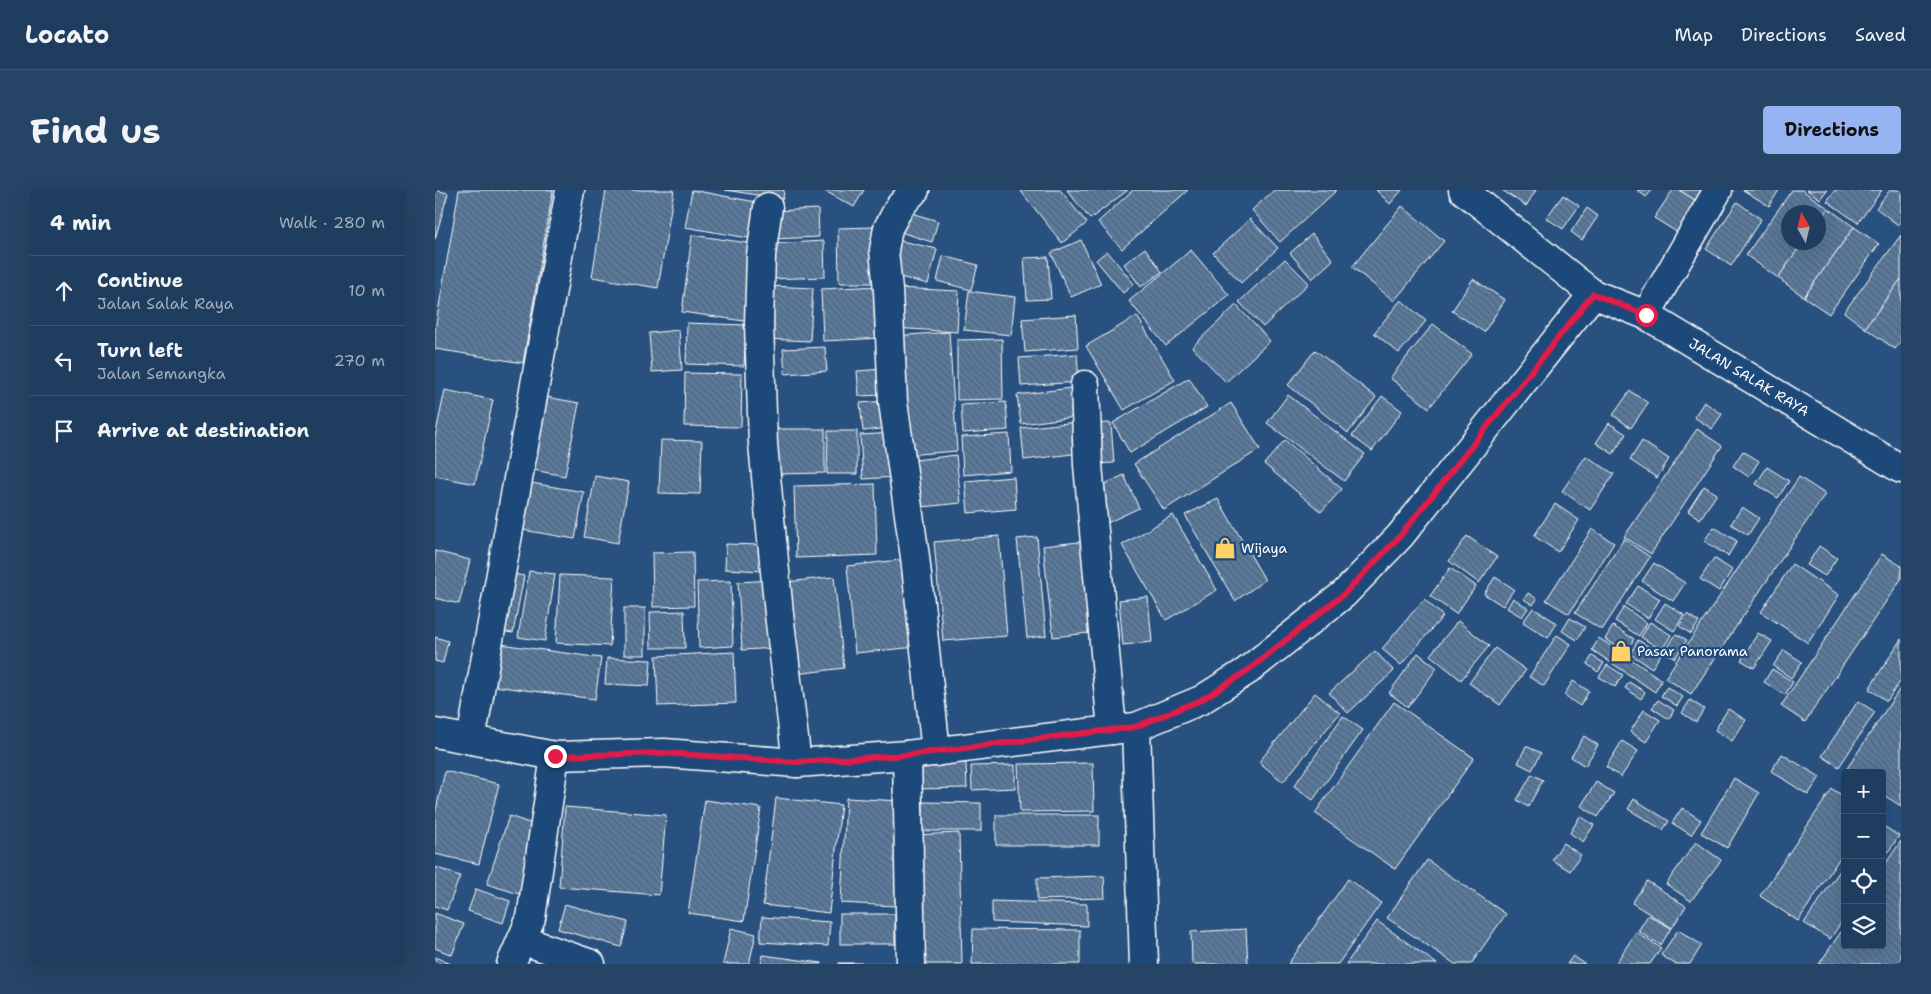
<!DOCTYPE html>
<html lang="en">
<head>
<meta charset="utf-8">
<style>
  :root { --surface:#1e3d5f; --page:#264465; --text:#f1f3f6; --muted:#a1aebd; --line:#3c5674; --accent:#95b2f1 }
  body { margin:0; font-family:"Shantell Sans",sans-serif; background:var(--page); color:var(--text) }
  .controls { position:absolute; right:15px; bottom:15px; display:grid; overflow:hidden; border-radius:5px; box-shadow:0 5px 20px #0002 }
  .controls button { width:45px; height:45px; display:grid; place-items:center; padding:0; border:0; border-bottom:1px solid var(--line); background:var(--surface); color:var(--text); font:25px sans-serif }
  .compass { position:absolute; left:1346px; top:15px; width:45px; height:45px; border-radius:50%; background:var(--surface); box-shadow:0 5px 20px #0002; rotate:352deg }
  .stop { position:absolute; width:15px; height:15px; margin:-11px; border:4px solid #e11d48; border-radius:50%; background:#fff }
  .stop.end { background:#e11d48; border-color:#fff; box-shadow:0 1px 5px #0008 }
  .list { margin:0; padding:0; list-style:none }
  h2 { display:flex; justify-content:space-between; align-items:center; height:65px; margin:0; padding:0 20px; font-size:21px }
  h2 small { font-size:16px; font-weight:400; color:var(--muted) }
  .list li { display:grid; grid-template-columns:32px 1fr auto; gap:15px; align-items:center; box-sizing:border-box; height:70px; padding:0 20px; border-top:1px solid var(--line) }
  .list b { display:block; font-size:19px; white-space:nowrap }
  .list p { margin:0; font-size:16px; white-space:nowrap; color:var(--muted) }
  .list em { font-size:16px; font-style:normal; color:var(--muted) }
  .icon { flex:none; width:28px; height:28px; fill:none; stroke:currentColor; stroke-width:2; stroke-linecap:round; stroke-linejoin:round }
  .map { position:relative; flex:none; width:1466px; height:774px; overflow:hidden; border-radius:5px }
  header { display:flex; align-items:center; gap:30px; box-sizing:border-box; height:70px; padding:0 25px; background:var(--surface); border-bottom:1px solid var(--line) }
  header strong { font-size:24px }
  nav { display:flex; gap:28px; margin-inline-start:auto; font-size:18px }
  .intro { display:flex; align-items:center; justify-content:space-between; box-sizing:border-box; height:120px; padding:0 30px }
  h1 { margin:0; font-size:35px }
  .button { padding:12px 22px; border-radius:5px; background:var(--accent); color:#111; font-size:18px; font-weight:700 }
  main { display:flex; gap:30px; padding:0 30px }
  aside { flex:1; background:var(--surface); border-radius:5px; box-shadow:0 5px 20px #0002 }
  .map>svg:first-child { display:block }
  .building { fill:url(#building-back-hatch); stroke:#fff }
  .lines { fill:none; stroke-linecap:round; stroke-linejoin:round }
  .minor-casing { stroke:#fff; stroke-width:31 }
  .tertiary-casing { stroke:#fff; stroke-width:31 }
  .primary-casing { stroke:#fff; stroke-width:31 }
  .minor { stroke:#1f4a7a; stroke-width:28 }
  .tertiary { stroke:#1f4a7a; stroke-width:28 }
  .primary { stroke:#1f4a7a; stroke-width:28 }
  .route { stroke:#e11d48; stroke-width:6 }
  .labels { text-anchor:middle; stroke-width:4.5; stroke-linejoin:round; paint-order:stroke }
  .street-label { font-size:14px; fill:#fff; stroke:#1f4a7a }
  .poi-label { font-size:14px; fill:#fff; stroke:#1f4a7a; text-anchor:start }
</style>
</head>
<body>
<header>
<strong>Locato</strong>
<nav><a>Map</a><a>Directions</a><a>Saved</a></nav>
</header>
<div class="intro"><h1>Find us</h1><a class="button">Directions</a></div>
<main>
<aside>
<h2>4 min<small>Walk · 280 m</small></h2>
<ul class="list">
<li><svg class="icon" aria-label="ahead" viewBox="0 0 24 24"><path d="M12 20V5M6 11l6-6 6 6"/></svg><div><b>Continue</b><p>Jalan Salak Raya</p></div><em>10 m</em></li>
<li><svg class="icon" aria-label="left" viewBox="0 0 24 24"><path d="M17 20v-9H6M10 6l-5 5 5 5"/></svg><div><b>Turn left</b><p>Jalan Semangka</p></div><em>270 m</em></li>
<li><svg class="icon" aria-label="arrive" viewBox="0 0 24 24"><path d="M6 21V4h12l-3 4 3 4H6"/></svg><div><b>Arrive at destination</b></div></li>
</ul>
</aside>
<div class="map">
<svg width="1466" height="774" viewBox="0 0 1466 774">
  <defs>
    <pattern id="building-back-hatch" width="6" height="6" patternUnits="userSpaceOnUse" patternTransform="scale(1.25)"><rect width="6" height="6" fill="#5a7a9d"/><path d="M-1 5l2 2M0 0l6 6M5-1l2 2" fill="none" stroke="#536374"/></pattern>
  </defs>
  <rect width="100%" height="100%" fill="#28517f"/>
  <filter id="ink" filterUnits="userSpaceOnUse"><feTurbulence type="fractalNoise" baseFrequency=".02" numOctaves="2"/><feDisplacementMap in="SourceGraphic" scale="10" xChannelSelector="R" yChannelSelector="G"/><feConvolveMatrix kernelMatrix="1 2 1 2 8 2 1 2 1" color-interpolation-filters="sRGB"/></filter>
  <g filter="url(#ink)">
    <!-- building -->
    <g class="building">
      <polygon points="0,0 13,3 0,49"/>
      <polygon points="24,0 118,0 88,173 0,159 0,140"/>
      <polygon points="171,0 239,0 223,98 157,87"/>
      <polygon points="257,0 326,13 319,49 250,37"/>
      <polygon points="290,0 349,0 348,9"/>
      <polygon points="388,0 429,0 419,17"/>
      <polygon points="585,0 625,0 652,33 627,53"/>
      <polygon points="632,0 693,0 655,29"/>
      <polygon points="698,0 753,0 687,59 663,32"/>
      <polygon points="839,0 902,0 845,52 817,20"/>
      <polygon points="941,0 967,0 955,14"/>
      <polygon points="1067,0 1101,0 1091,16"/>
      <polygon points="1202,0 1217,0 1211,7"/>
      <polygon points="1238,0 1244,0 1265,13 1245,44 1219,28"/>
      <polygon points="1244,0 1274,0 1265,13"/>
      <polygon points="1308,0 1344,0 1334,16"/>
      <polygon points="1357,0 1367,0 1393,18 1384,31 1384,22 1354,22 1354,52 1368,52 1343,88 1311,65"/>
      <polygon points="1372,0 1392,0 1385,9"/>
      <polygon points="1400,0 1447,0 1423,33 1392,11"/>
      <polygon points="1455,0 1466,0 1466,31 1463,35 1441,18"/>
      <polygon points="1128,5 1144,16 1128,39 1111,28"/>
      <polygon points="1302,12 1326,29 1296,76 1271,59"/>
      <polygon points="967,16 1009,51 959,111 917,77"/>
      <polygon points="1152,18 1163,26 1147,50 1136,42"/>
      <polygon points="1393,18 1419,37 1369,107 1343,88 1368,52 1384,52 1384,31"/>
      <polygon points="383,19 384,47 338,49 337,21"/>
      <polygon points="466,20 503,31 497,52 459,40"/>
      <polygon points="815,29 843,58 806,93 778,63"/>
      <polygon points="440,37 440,93 404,93 403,38"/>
      <polygon points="1419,37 1444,54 1394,124 1369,107"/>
      <polygon points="877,44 898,70 877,89 855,63"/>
      <polygon points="257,45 320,54 309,131 247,122"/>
      <polygon points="1466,45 1466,89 1430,138 1409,122"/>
      <polygon points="462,50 502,59 493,94 453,84"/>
      <polygon points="646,50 666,94 636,107 616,63"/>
      <polygon points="389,51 390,87 335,89 334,54"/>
      <polygon points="710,58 727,82 706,97 689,74"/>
      <polygon points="756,60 794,105 731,156 694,111"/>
      <polygon points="672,61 699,94 688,103 661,70"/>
      <polygon points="508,66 543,75 536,100 502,91"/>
      <polygon points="613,67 616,109 592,110 589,68"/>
      <polygon points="850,69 874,93 828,137 804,112"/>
      <polygon points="1038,89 1070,110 1049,142 1017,121"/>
      <polygon points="1466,89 1466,151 1460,159 1430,138"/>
      <polygon points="334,96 378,98 375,151 330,149"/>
      <polygon points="445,96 448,148 388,151 386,99"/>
      <polygon points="462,98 524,101 522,142 459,138"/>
      <polygon points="534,101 580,107 576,145 529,140"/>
      <polygon points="966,110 991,131 964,163 939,143"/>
      <polygon points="801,115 835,151 791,192 757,157"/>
      <polygon points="641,125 643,158 590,162 587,129"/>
      <polygon points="702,126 740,190 689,220 651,156"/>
      <polygon points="252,133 311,135 309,176 251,174"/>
      <polygon points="998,134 1037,164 994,218 955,188"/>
      <polygon points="244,140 247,180 217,182 214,143"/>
      <polygon points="514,142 522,261 469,265 460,146"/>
      <polygon points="567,149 568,209 522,210 522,150"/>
      <polygon points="390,157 392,181 350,184 348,159"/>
      <polygon points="880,160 941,207 913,243 853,195"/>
      <polygon points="642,164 644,192 586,196 584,168"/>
      <polygon points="449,179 450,205 424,206 422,181"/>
      <polygon points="250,183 307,184 306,237 249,236"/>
      <polygon points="754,188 772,217 695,263 678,233"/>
      <polygon points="643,197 647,226 586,234 582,205"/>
      <polygon points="10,200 58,210 40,294 0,286 0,247"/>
      <polygon points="1195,201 1213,213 1196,238 1178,225"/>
      <polygon points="853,205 930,264 909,291 832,233"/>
      <polygon points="106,206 144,213 130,286 93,279"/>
      <polygon points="947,206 967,221 937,261 917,246"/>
      <polygon points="451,211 454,238 428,241 425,213"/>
      <polygon points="571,212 573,240 528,243 526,215"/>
      <polygon points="1269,212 1287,224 1277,239 1259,227"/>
      <polygon points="796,213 825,259 729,320 699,274"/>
      <polygon points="642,232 645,263 589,270 586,238"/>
      <polygon points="676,233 679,273 659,274 656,234"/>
      <polygon points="1174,233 1191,244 1178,264 1161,253"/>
      <polygon points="341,239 390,239 390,283 341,284"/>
      <polygon points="1262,239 1287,256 1216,364 1189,347"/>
      <polygon points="393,241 422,241 422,284 392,284"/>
      <polygon points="459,243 462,287 428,289 425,245"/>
      <polygon points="574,244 576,281 528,285 526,247"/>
      <polygon points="226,250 267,251 265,304 224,303"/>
      <polygon points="850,250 907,299 886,322 829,274"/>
      <polygon points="1207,251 1234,269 1222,288 1195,270"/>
      <polygon points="1308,261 1324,271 1314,287 1298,276"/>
      <polygon points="521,265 526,313 478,318 472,271"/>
      <polygon points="1151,266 1179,284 1155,320 1127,301"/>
      <polygon points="1332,277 1354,291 1343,308 1321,294"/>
      <polygon points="689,285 704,318 672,333 657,300"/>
      <polygon points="160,286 194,292 183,353 149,347"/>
      <polygon points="579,287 581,319 533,323 530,291"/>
      <polygon points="1364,287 1390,304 1256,504 1230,488"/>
      <polygon points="90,292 149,302 140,349 82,339"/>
      <polygon points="440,294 442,365 361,368 359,296"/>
      <polygon points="1269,296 1282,304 1265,329 1253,321"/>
      <polygon points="783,309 830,390 800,411 750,325"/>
      <polygon points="1120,314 1144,330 1123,362 1099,346"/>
      <polygon points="1307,317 1324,328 1313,345 1296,334"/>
      <polygon points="738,325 782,400 731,430 687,355"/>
      <polygon points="1279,337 1302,351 1293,366 1269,351"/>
      <polygon points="1157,339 1179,353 1134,424 1111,410"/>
      <polygon points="564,346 572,446 508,451 499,352"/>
      <polygon points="1032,346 1062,367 1044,393 1014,371"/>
      <polygon points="602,347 611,446 592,448 582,349"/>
      <polygon points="1189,349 1215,367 1167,440 1140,423"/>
      <polygon points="652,351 663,442 618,447 608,356"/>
      <polygon points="291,354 328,355 328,381 290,379"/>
      <polygon points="1384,356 1402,368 1390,386 1372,375"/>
      <polygon points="0,361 35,370 24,414 0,408"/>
      <polygon points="258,362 259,416 218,417 217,363"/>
      <polygon points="1447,364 1466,376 1466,389 1370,532 1346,516"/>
      <polygon points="1279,368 1297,380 1284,401 1265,389"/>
      <polygon points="473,369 482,457 420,463 412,376"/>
      <polygon points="1219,373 1250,393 1238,411 1207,391"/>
      <polygon points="1357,374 1404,405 1373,453 1326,422"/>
      <polygon points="1015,378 1041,396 1021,424 995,406"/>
      <polygon points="94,381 120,384 110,451 83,447"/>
      <polygon points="69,382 89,386 78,443 58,440"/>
      <polygon points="125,385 179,387 175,456 121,453"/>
      <polygon points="399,387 409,478 361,484 351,392"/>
      <polygon points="1060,387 1079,399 1068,416 1049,404"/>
      <polygon points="339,390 343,458 307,460 303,392"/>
      <polygon points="296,391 298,456 264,458 262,392"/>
      <polygon points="1203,396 1225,409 1213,428 1191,414"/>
      <polygon points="1093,403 1102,409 1098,415 1089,409"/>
      <polygon points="713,407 717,452 688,455 684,410"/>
      <polygon points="1078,408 1093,418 1087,427 1072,418"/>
      <polygon points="989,409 1008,426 966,475 947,459"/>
      <polygon points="1230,413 1249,425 1239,441 1220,429"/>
      <polygon points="1189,417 1212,433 1204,446 1180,431"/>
      <rect x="189" y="418" width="21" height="47"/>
      <polygon points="1098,418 1122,433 1113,448 1088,432"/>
      <polygon points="249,421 250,458 216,458 215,422"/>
      <polygon points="1252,424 1264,432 1256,444 1244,436"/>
      <polygon points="1135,428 1150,437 1142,450 1127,441"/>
      <polygon points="1023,431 1054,456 1026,490 995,465"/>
      <polygon points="1215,432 1236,445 1227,460 1206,447"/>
      <polygon points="1178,436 1199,449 1191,462 1170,449"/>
      <polygon points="1323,443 1337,451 1319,478 1306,470"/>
      <polygon points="1241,444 1252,450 1240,468 1230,462"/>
      <polygon points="1122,445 1136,454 1109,496 1094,487"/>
      <polygon points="0,447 13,451 8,473 0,471"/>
      <polygon points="1164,448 1227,490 1220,502 1157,460"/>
      <polygon points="1466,449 1466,490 1452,511 1434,499"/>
      <polygon points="1203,450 1226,464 1217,478 1195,464"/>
      <polygon points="65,454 166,468 160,509 59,496"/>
      <polygon points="1060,458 1091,480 1065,515 1034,493"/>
      <polygon points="1349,460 1367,472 1356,488 1338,476"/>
      <polygon points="940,461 959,481 913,523 894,503"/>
      <polygon points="299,462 301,513 223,516 221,466"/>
      <polygon points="983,463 1002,478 973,517 954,503"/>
      <polygon points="1157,466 1169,473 1163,482 1152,474"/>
      <polygon points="172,468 216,470 214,496 170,494"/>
      <polygon points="1172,475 1188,485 1180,497 1164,487"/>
      <polygon points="1337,479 1358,492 1350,505 1329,492"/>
      <polygon points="1138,491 1154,501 1145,516 1129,505"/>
      <polygon points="1194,492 1210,502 1206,509 1190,498"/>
      <polygon points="1232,497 1248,507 1242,516 1226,506"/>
      <polygon points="1466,497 1466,616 1447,604 1447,583 1416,583 1411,580"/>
      <polygon points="880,503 905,523 848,592 824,572"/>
      <polygon points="1223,510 1239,520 1234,529 1217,518"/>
      <polygon points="1255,510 1269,519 1261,532 1247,523"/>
      <polygon points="1423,511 1440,522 1404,577 1387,566"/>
      <polygon points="959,512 1039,568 960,679 880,623"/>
      <polygon points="1293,519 1311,530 1297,551 1280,540"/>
      <polygon points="1209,520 1225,530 1211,552 1195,542"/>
      <polygon points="908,526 928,540 878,610 859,596"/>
      <polygon points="1149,546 1163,555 1150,576 1136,567"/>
      <polygon points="1187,551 1203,561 1186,587 1171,577"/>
      <polygon points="1091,556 1106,563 1097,580 1083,573"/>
      <polygon points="1347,564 1385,587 1373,605 1336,581"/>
      <polygon points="531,573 532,598 479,599 478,575"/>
      <polygon points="658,573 659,621 585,622 583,574"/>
      <polygon points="580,575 580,598 537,600 536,576"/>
      <polygon points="10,581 64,594 44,674 0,664 0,624"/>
      <polygon points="1097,584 1108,590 1093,617 1082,610"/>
      <polygon points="1299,588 1324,603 1292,658 1266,643"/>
      <polygon points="1161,592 1179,603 1163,627 1146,616"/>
      <polygon points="1397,599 1410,607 1410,660 1363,731 1325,706"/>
      <polygon points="341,608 406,615 394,723 328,715"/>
      <polygon points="411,608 466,611 460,716 406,713"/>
      <polygon points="1199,609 1234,631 1228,640 1193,619"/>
      <polygon points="270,610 326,618 309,731 253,723"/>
      <polygon points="488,612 546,613 546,641 488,641"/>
      <polygon points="130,617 231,625 224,705 124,697"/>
      <polygon points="1247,618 1266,630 1256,645 1237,633"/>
      <rect x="561" y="625" width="103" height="30"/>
      <polygon points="74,626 109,638 87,705 52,694"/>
      <polygon points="1145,626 1159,635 1148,652 1135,643"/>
      <polygon points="1447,635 1464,646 1447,671"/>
      <polygon points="524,643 527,774 482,774 478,645"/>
      <polygon points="1466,651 1466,774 1384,774 1410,736 1410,755 1447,755 1447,679"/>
      <polygon points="1261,652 1286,670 1256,711 1231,694"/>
      <polygon points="1128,653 1146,665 1135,681 1117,670"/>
      <polygon points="992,670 1071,724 1036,774 1020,774 952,728"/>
      <polygon points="1410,673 1410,727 1395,749 1369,733"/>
      <polygon points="0,677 25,686 12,720 0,716"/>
      <polygon points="669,686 670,708 602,710 602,688"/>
      <polygon points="913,689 946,713 903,774 853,774"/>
      <polygon points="1212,691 1251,716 1237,738 1197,713"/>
      <polygon points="41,699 75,711 68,733 33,721"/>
      <polygon points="557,711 652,714 652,736 557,732"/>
      <polygon points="130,714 193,732 186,757 123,739"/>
      <polygon points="0,723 29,734 17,765 0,758"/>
      <rect x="405" y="724" width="55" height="30"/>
      <polygon points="1213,725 1236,738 1226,755 1203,741"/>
      <polygon points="327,727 395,732 393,756 325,752"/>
      <polygon points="942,731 1002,774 911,774"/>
      <polygon points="296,738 321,744 314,774 288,774"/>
      <polygon points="538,739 645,740 645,774 537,774"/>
      <polygon points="811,739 813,774 757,774 756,742"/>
      <polygon points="1243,740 1267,755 1255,774 1240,774 1226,765"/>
      <polygon points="1201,742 1226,758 1215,774 1183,774 1181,773"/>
      <polygon points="328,765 387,773 387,774 326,774"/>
      <polygon points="1138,766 1150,774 1132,774"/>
      <polygon points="0,767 16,774 0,774"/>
      <rect x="404" y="773" width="52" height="1"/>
    </g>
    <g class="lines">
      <!-- minor casing -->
      <g class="minor-casing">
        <g id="minor">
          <polyline points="480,0 465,16 453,38 449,60 453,100 458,212 480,367 501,562"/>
          <polyline points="333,17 326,65 324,133 328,254 344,424 362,573"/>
          <polyline points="1211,125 1283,0"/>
          <polyline points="650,195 653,275 677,540"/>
          <polyline points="36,550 135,0"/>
          <polyline points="472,565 476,774"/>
          <polyline points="87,750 156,774"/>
          <polyline points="76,774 96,728 120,566"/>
        </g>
      </g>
      <!-- tertiary casing -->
      <g class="tertiary-casing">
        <g id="tertiary">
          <polyline points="1028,0 1158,104"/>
          <polyline points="701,537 709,774"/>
        </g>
      </g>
      <!-- primary casing -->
      <g class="primary-casing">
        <polyline id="primary" points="0,543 120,566 229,563 362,573 472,565 701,537 766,510 812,481 909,404 965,346 1158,104 1211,125 1466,279"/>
      </g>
      <!-- minor -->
      <use href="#minor" class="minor"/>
      <!-- tertiary -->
      <use href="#tertiary" class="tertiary"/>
      <!-- primary -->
      <use href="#primary" class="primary"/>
    </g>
  </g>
  <g class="lines" filter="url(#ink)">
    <!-- route -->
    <polyline class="route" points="120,566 229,563 362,572 472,565 700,537 766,510 812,481 909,404 965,346 1158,104 1211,125"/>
  </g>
  <!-- icons -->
  <defs>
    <g id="shop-bare" transform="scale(1.725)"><path d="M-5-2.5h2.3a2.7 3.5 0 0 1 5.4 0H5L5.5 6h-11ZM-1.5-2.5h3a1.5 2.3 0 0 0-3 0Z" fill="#ffd166" stroke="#1f4a7a" stroke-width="2.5" paint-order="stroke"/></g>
  </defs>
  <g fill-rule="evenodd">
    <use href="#shop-bare" x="790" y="358"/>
    <use href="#shop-bare" x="1186" y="461"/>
  </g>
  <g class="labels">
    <!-- street labels -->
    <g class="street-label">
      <text transform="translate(1314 187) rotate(31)" y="5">JALAN SALAK RAYA</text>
    </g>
    <!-- poi labels -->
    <g class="poi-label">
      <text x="806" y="363">Wijaya</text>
      <text x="1202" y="466">Pasar Panorama</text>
    </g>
  </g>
</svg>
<div class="controls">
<button>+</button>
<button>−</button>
<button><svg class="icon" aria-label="locate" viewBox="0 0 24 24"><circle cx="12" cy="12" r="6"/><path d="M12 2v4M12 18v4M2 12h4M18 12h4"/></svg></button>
<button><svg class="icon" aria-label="layers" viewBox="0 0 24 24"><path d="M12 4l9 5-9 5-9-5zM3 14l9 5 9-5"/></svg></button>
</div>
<svg class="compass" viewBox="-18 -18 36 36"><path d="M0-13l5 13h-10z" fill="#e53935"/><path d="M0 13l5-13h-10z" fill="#a1aebd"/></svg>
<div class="stop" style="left:1211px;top:125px"></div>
<div class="stop end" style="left:120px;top:566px"></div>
</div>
</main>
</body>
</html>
